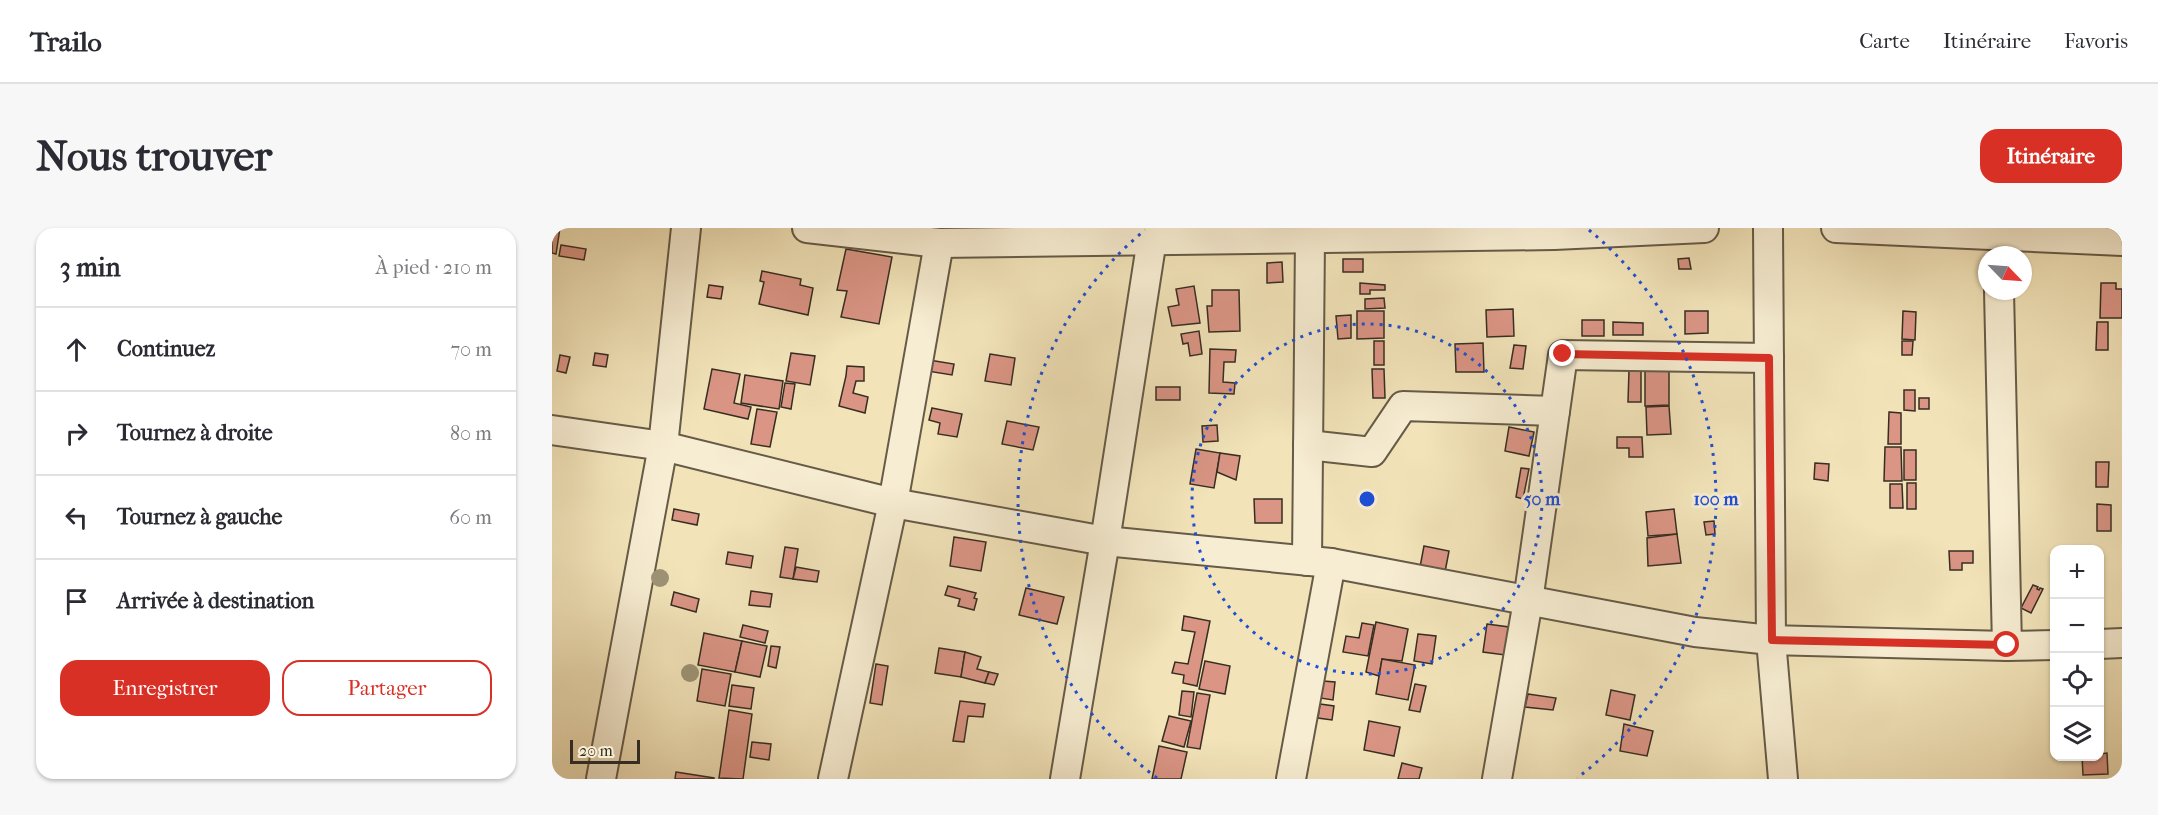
<!DOCTYPE html>
<html lang="fr">
<head>
<meta charset="utf-8">
<style>
  :root { --surface:#fff; --page:#f7f7f7; --text:#2b2b33; --muted:#7c7c81; --line:#e1e1e2; --accent:#d93025 }
  body { margin:0; font-family:"IM FELL French Canon",serif; background:var(--page); color:var(--text) }
  .controls { position:absolute; right:18px; bottom:18px; display:grid; overflow:hidden; border-radius:12px; box-shadow:0 2px 4px #0004 }
  .controls button { width:54px; height:54px; display:grid; place-items:center; padding:0; border:0; border-bottom:2px solid var(--line); background:var(--surface); color:var(--text); font:30px sans-serif }
  .compass { position:absolute; left:1426px; top:18px; width:54px; height:54px; border-radius:50%; background:var(--surface); box-shadow:0 2px 4px #0004; rotate:115deg }
  .scale { position:absolute; left:18px; bottom:15px; width:70px; box-sizing:border-box; padding-left:6px; border:3px solid #372e22; border-top:0; font-size:16px; line-height:21px; white-space:nowrap; color:#372e22; -webkit-text-stroke:4px #f7edd2; paint-order:stroke }
  .stop { position:absolute; width:18px; height:18px; margin:-14px; border:4px solid #d93025; border-radius:50%; background:#fff }
  .stop.end { background:#d93025; border-color:#fff; box-shadow:0 2px 6px #0008 }
  .list { margin:0; padding:0; list-style:none }
  h2 { display:flex; justify-content:space-between; align-items:center; height:78px; margin:0; padding:0 24px; font-size:26px }
  h2 small { font-size:20px; font-weight:400; color:var(--muted) }
  .list li { display:grid; grid-template-columns:39px 1fr auto; gap:18px; align-items:center; box-sizing:border-box; height:84px; padding:0 24px; border-top:2px solid var(--line) }
  .list b { display:block; font-size:22px; white-space:nowrap }
  .list em { font-size:20px; font-style:normal; color:var(--muted) }
  .actions { display:flex; gap:12px; padding:18px 24px }
  .actions a { flex:1; padding:14px 0; border:2px solid var(--accent); border-radius:18px; text-align:center; font-size:21px; color:var(--accent) }
  .actions .main { background:var(--accent); color:#fff }
  .icon { flex:none; width:33px; height:33px; fill:none; stroke:currentColor; stroke-width:2; stroke-linecap:round; stroke-linejoin:round }
  .map { position:relative; flex:none; width:1570px; height:551px; overflow:hidden; border-radius:18px }
  header { display:flex; align-items:center; gap:36px; box-sizing:border-box; height:84px; padding:0 30px; background:var(--surface); border-bottom:2px solid var(--line) }
  header strong { font-size:28px }
  nav { display:flex; gap:33px; margin-inline-start:auto; font-size:21px }
  .intro { display:flex; align-items:center; justify-content:space-between; box-sizing:border-box; height:144px; padding:0 36px }
  h1 { margin:0; font-size:42px }
  .button { padding:15px 27px; border-radius:18px; background:var(--accent); color:#fff; font-size:21px; font-weight:700 }
  main { display:flex; gap:36px; padding:0 36px }
  aside { flex:1; background:var(--surface); border-radius:18px; box-shadow:0 2px 4px #0004 }
  .map>svg:first-child { display:block }
  .building { fill:#da9585; stroke:#372e22; stroke-width:1.5 }
  .lines { fill:none; stroke-linecap:round; stroke-linejoin:round }
  .minor-casing { stroke:#665b48; stroke-width:32 }
  .minor { stroke:#f7edd2; stroke-width:28 }
  .tree { fill:#9d9475 }
  .route { stroke:#d93025; stroke-width:8 }
  .ring { fill:none; stroke:#1d4ed8; stroke-width:3; stroke-dasharray:3 6 }
  .centre { fill:#1d4ed8; stroke:#f7edd2; stroke-width:3 }
  .ring-label { font-size:18px; text-anchor:middle; font-weight:bold; fill:#1d4ed8; stroke:#f7edd2; stroke-width:6; stroke-linejoin:round; paint-order:stroke }
</style>
</head>
<body>
<header>
<strong>Trailo</strong>
<nav><a>Carte</a><a>Itinéraire</a><a>Favoris</a></nav>
</header>
<div class="intro"><h1>Nous trouver</h1><a class="button">Itinéraire</a></div>
<main>
<aside>
<h2>3 min<small>À pied · 210 m</small></h2>
<ul class="list">
<li><svg class="icon" aria-label="ahead" viewBox="0 0 24 24"><path d="M12 20V5M6 11l6-6 6 6"/></svg><div><b>Continuez</b></div><em>70 m</em></li>
<li><svg class="icon" aria-label="right" viewBox="0 0 24 24"><path d="M7 20v-9h11M14 6l5 5-5 5"/></svg><div><b>Tournez à droite</b></div><em>80 m</em></li>
<li><svg class="icon" aria-label="left" viewBox="0 0 24 24"><path d="M17 20v-9H6M10 6l-5 5 5 5"/></svg><div><b>Tournez à gauche</b></div><em>60 m</em></li>
<li><svg class="icon" aria-label="arrive" viewBox="0 0 24 24"><path d="M6 21V4h12l-3 4 3 4H6"/></svg><div><b>Arrivée à destination</b></div></li>
</ul>
<div class="actions"><a class="main">Enregistrer</a><a>Partager</a></div>
</aside>
<div class="map">
<svg width="1570" height="551" viewBox="0 0 1570 551">
  <rect width="100%" height="100%" fill="#f2e3b9"/>
  <filter id="stains"><feTurbulence type="fractalNoise" baseFrequency=".00333" numOctaves="4"/><feColorMatrix values="0 0 0 0 .2 0 0 0 0 .09 0 0 0 0 .02 0 0 0 .5 -.17"/></filter>
  <radialGradient id="worn" r=".72"><stop offset=".6" stop-color="#630" stop-opacity="0"/><stop offset="1" stop-color="#630" stop-opacity=".3"/></radialGradient>
  <!-- building -->
  <g class="building">
    <polygon points="0,0 8,0 4,26 0,25"/>
    <polygon points="9,17 34,21 32,32 7,28"/>
    <polygon points="294,21 340,29 327,96 289,89 295,63 285,62"/>
    <polygon points="1137,30 1139,41 1127,41 1126,31"/>
    <rect x="791" y="31" width="20" height="13"/>
    <polygon points="730,34 731,54 715,55 715,35"/>
    <polygon points="210,43 249,51 248,57 261,60 256,87 207,76 212,54 208,53"/>
    <polygon points="808,55 833,57 833,62 818,62 818,66 808,66"/>
    <polygon points="1549,55 1564,55 1564,61 1570,61 1570,90 1548,90"/>
    <polygon points="157,57 171,59 169,71 155,69"/>
    <polygon points="642,58 648,95 620,98 616,79 627,77 624,61"/>
    <polygon points="660,62 687,62 688,103 657,104 655,78 660,78"/>
    <polygon points="832,70 833,80 813,81 813,71"/>
    <polygon points="961,81 962,108 935,109 934,82"/>
    <polygon points="805,83 832,83 832,110 805,111"/>
    <polygon points="1133,83 1156,83 1156,105 1133,106"/>
    <polygon points="1351,83 1364,84 1363,112 1350,111"/>
    <polygon points="799,87 799,110 786,111 784,88"/>
    <rect x="1030" y="92" width="22" height="16"/>
    <polygon points="1061,94 1091,95 1091,107 1061,107"/>
    <polygon points="1545,94 1556,94 1556,122 1544,122"/>
    <polygon points="647,103 650,126 638,128 636,115 631,116 629,106"/>
    <rect x="822" y="113" width="10" height="24"/>
    <polygon points="1350,113 1361,113 1360,127 1350,127"/>
    <polygon points="931,115 932,144 904,144 903,116"/>
    <polygon points="962,117 974,118 971,141 958,140"/>
    <polygon points="658,121 684,122 683,134 672,134 671,154 683,155 682,166 657,165"/>
    <polygon points="43,125 56,127 54,139 41,137"/>
    <polygon points="239,125 263,128 258,157 234,153"/>
    <polygon points="438,126 463,130 459,157 433,153"/>
    <polygon points="8,127 18,129 14,145 5,143"/>
    <polygon points="377,132 402,136 400,147 375,143"/>
    <polygon points="295,138 312,139 312,153 304,153 301,165 316,169 313,185 287,178 294,148"/>
    <polygon points="160,141 188,146 182,175 199,179 196,191 152,181"/>
    <polygon points="820,141 832,141 833,170 821,170"/>
    <polygon points="1077,142 1089,142 1089,174 1076,174"/>
    <polygon points="1117,142 1117,177 1093,178 1093,143"/>
    <polygon points="193,147 231,153 227,181 189,175"/>
    <polygon points="233,155 243,156 239,181 229,179"/>
    <rect x="604" y="159" width="24" height="13"/>
    <polygon points="1352,162 1363,162 1363,183 1352,182"/>
    <rect x="1367" y="170" width="10" height="11"/>
    <polygon points="1117,178 1119,206 1095,207 1094,179"/>
    <polygon points="380,180 410,186 405,209 386,206 388,195 377,192"/>
    <polygon points="205,181 225,184 218,219 199,216"/>
    <polygon points="1337,184 1349,185 1349,216 1336,216"/>
    <polygon points="455,193 487,199 481,222 450,216"/>
    <polygon points="665,197 666,213 651,214 650,198"/>
    <polygon points="957,199 982,204 977,228 953,223"/>
    <polygon points="1065,209 1090,209 1091,229 1077,229 1077,220 1065,220"/>
    <polygon points="1333,219 1349,219 1350,253 1332,253"/>
    <polygon points="644,221 668,225 662,260 638,256"/>
    <rect x="1352" y="222" width="12" height="30"/>
    <polygon points="668,225 688,228 684,252 665,244"/>
    <polygon points="1544,234 1557,234 1556,259 1544,259"/>
    <polygon points="1263,235 1277,236 1276,253 1262,251"/>
    <polygon points="969,240 977,241 971,271 964,269"/>
    <rect x="1355" y="255" width="9" height="26"/>
    <polygon points="1338,256 1350,256 1351,280 1338,280"/>
    <polygon points="702,271 730,271 730,295 703,295"/>
    <polygon points="1545,276 1559,277 1559,303 1545,303"/>
    <polygon points="122,281 147,286 145,297 120,292"/>
    <polygon points="1122,281 1125,306 1096,308 1094,284"/>
    <polygon points="1162,293 1163,306 1154,307 1152,294"/>
    <polygon points="1125,306 1129,335 1096,338 1095,310"/>
    <polygon points="402,309 434,314 429,343 398,338"/>
    <polygon points="872,318 897,323 893,344 868,339"/>
    <polygon points="233,319 246,321 241,351 228,349"/>
    <polygon points="1397,323 1421,323 1421,335 1410,335 1410,342 1398,342"/>
    <polygon points="176,324 201,328 199,340 174,336"/>
    <polygon points="244,339 267,343 265,354 241,351"/>
    <polygon points="1481,357 1486,359 1485,361 1487,362 1488,360 1491,361 1479,385 1469,380"/>
    <polygon points="396,358 424,365 422,370 425,371 422,382 406,378 408,371 393,367"/>
    <polygon points="474,360 512,369 505,396 467,387"/>
    <polygon points="199,363 220,366 218,379 197,377"/>
    <polygon points="122,364 147,371 144,384 119,377"/>
    <polygon points="632,388 658,393 645,458 631,455 632,447 620,445 623,434 636,436 643,404 630,402"/>
    <polygon points="824,394 856,401 850,433 830,431 827,448 814,444"/>
    <polygon points="810,395 822,397 816,428 791,424 794,408 807,410"/>
    <polygon points="935,396 957,399 953,427 931,424"/>
    <polygon points="191,397 216,403 213,415 188,409"/>
    <polygon points="152,405 190,413 183,444 146,437"/>
    <polygon points="866,406 884,408 880,436 862,433"/>
    <polygon points="190,413 215,418 208,449 183,444"/>
    <polygon points="219,418 228,419 224,440 216,438"/>
    <polygon points="387,420 413,424 409,449 383,445"/>
    <polygon points="413,424 429,429 425,441 437,444 433,455 409,449"/>
    <polygon points="830,431 863,437 856,472 824,466"/>
    <polygon points="653,433 678,438 673,466 647,461"/>
    <polygon points="324,436 336,438 330,477 318,475"/>
    <polygon points="150,441 179,446 173,478 145,473"/>
    <polygon points="437,444 446,446 442,457 433,455"/>
    <polygon points="771,453 783,454 781,472 768,470"/>
    <polygon points="863,456 874,458 868,484 857,482"/>
    <polygon points="180,457 202,460 199,481 177,478"/>
    <polygon points="1059,462 1083,467 1078,492 1054,487"/>
    <polygon points="630,463 642,464 639,489 627,487"/>
    <polygon points="645,465 658,467 648,521 635,519"/>
    <polygon points="976,466 1004,470 1001,482 973,479"/>
    <polygon points="408,473 433,476 431,489 416,488 412,514 401,513"/>
    <polygon points="768,476 782,478 780,492 766,490"/>
    <polygon points="177,482 200,486 191,551 167,550"/>
    <polygon points="617,488 639,493 632,519 610,513"/>
    <polygon points="817,493 848,499 842,528 812,522"/>
    <polygon points="1072,496 1101,503 1095,528 1068,523"/>
    <polygon points="200,514 219,516 217,532 198,529"/>
    <polygon points="607,518 635,524 629,551 600,551"/>
    <polygon points="1555,525 1556,546 1531,547 1530,528 1548,528 1548,526"/>
    <polygon points="850,535 870,540 867,551 846,551"/>
    <polygon points="124,544 162,550 162,551 123,551"/>
  </g>
  <g class="lines">
    <!-- minor casing -->
    <g class="minor-casing">
      <g id="minor">
        <polyline points="255,0 387,15 1002,7 1152,0"/>
        <polyline points="1216,0 1219,412 1231,551"/>
        <polyline points="1284,0 1570,13"/>
        <polyline points="1447,63 1455,418"/>
        <polyline points="0,202 111,218 341,275 553,313 779,335 1143,404 1219,412 1455,418 1502,417"/>
        <polyline points="756,217 820,224 851,178 1003,183"/>
        <polyline points="755,333 758,10"/>
        <polyline points="1548,416 1570,415"/>
        <polyline points="49,551 111,218 134,0"/>
        <polyline points="281,551 341,275 387,15"/>
        <polyline points="513,551 553,313 600,11"/>
        <polyline points="739,551 779,335"/>
        <polyline points="945,551 976,373 1011,127 1217,130"/>
      </g>
    </g>
    <!-- minor -->
    <use href="#minor" class="minor"/>
  </g>
  <!-- trees -->
  <g class="tree">
    <circle cx="108" cy="350" r="9"/>
    <circle cx="138" cy="445" r="9"/>
  </g>
  <g class="lines">
    <!-- route -->
    <polyline class="route" points="1011,126 1217,130 1220,412 1455,417"/>
  </g>
  <!-- distance rings -->
  <g class="ring">
    <circle cx="815" cy="271" r="175"/>
    <path d="M605 550A349 349 0 0 1 593 2M1037 2A349 349 0 0 1 1025 550"/>
  </g>
  <circle cx="815" cy="271" r="9" class="centre"/>
  <g class="ring-label">
    <text x="990" y="277">50 m</text>
    <text x="1164" y="277">100 m</text>
  </g>
  <rect width="100%" height="100%" filter="url(#stains)"/>
  <rect width="100%" height="100%" fill="url(#worn)"/>
</svg>
<div class="controls">
<button>+</button>
<button>−</button>
<button><svg class="icon" aria-label="locate" viewBox="0 0 24 24"><circle cx="12" cy="12" r="6"/><path d="M12 2v4M12 18v4M2 12h4M18 12h4"/></svg></button>
<button><svg class="icon" aria-label="layers" viewBox="0 0 24 24"><path d="M12 4l9 5-9 5-9-5zM3 14l9 5 9-5"/></svg></button>
</div>
<svg class="compass" viewBox="-18 -18 36 36"><path d="M0-13l5 13h-10z" fill="#e53935"/><path d="M0 13l5-13h-10z" fill="#7c7c81"/></svg>
<div class="scale">20 m</div>
<div class="stop" style="left:1455px;top:417px"></div>
<div class="stop end" style="left:1011px;top:126px"></div>
</div>
</main>
</body>
</html>
